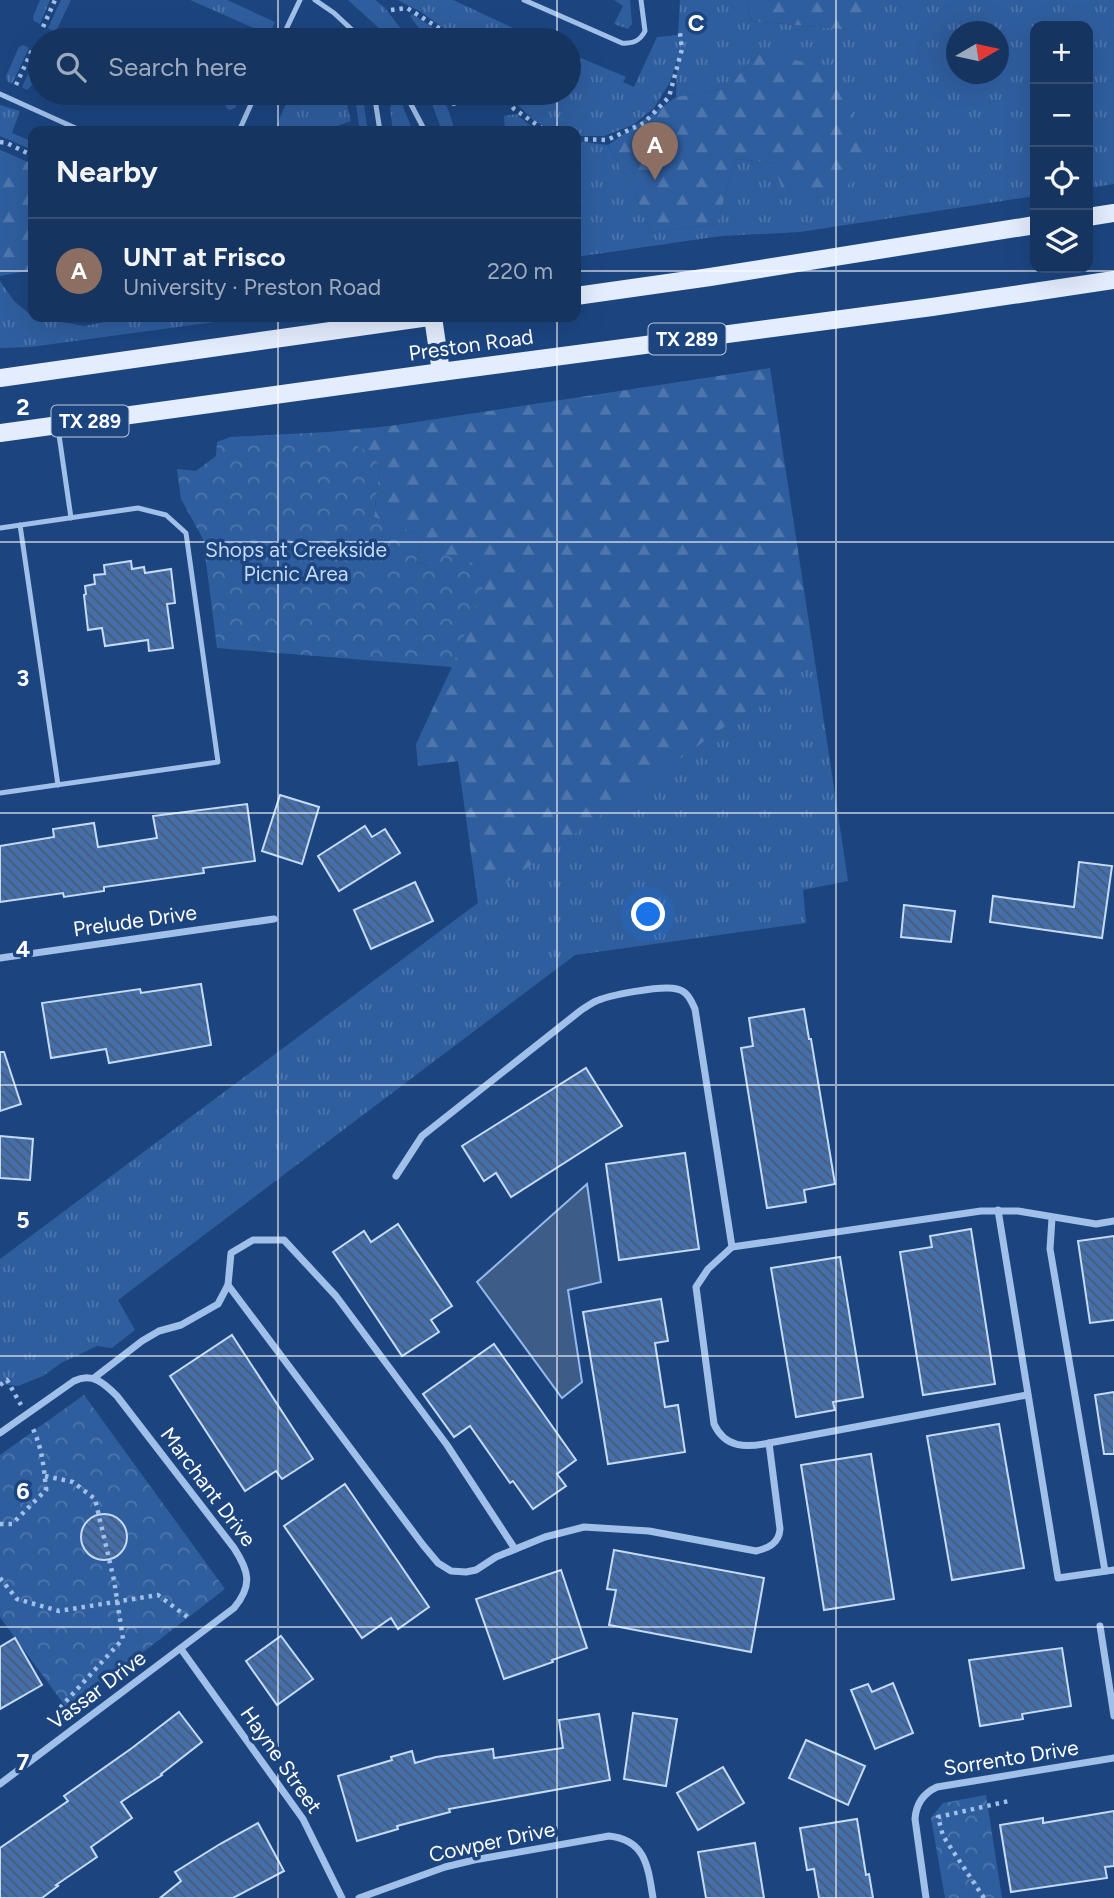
<!DOCTYPE html>
<html lang="en">
<head>
<meta charset="utf-8">
<style>
  :root { --surface:#153460; --page:#1e3c66; --text:#f1f3f6; --muted:#9daabd; --line:#344f75; --accent:#e69b98 }
  body { margin:0; font-family:Figtree,sans-serif; background:var(--page); color:var(--text) }
  .controls { position:absolute; right:21px; top:21px; display:grid; overflow:hidden; border-radius:14px; box-shadow:0 7px 28px #0002 }
  .controls button { width:63px; height:63px; display:grid; place-items:center; padding:0; border:0; border-bottom:2px solid var(--line); background:var(--surface); color:var(--text); font:35px sans-serif }
  .compass { position:absolute; left:946px; top:21px; width:63px; height:63px; border-radius:50%; background:var(--surface); box-shadow:0 7px 28px #0002; rotate:81deg }
  .you { position:absolute; left:649px; top:915px; width:24px; height:24px; margin:-18px; border:5px solid #fff; border-radius:50%; background:#1a73e8; box-shadow:0 0 0 10px #1a73e833 }
  .badge { display:grid; place-items:center; width:46px; height:46px; border-radius:50%; background:var(--accent); color:#fff; font-size:23px; font-weight:700 }
  .pin { position:absolute; translate:-50% -58px; filter:drop-shadow(0 2px 4px #0008) }
  .pin::after { content:''; position:absolute; top:37px; width:24px; height:21px; background:inherit; clip-path:polygon(0 0,100% 0,50% 100%) }
  .list { margin:0; padding:0; list-style:none }
  h2 { display:flex; justify-content:space-between; align-items:center; height:91px; margin:0; padding:0 28px; font-size:30px }
  h2 small { font-size:23px; font-weight:400; color:var(--muted) }
  .list li { display:grid; grid-template-columns:46px 1fr auto; gap:21px; align-items:center; box-sizing:border-box; height:105px; padding:0 28px; border-top:2px solid var(--line) }
  .list b { display:block; font-size:26px; white-space:nowrap }
  .list p { margin:0; font-size:23px; white-space:nowrap; color:var(--muted) }
  .list em { font-size:23px; font-style:normal; color:var(--muted) }
  .icon { flex:none; width:38px; height:38px; fill:none; stroke:currentColor; stroke-width:2; stroke-linecap:round; stroke-linejoin:round }
  .map { position:relative; flex:none; width:1114px; height:1898px; overflow:hidden }
  .search { position:absolute; background:var(--surface); box-shadow:0 7px 28px #0002; left:28px; top:28px; width:553px; height:77px; display:flex; align-items:center; gap:18px; box-sizing:border-box; padding:0 24px; border-radius:38px; color:var(--muted); font-size:26px }
  .panel { position:absolute; background:var(--surface); box-shadow:0 7px 28px #0002; left:28px; top:126px; width:553px; height:196px; border-radius:14px }
  .map>svg:first-child { display:block }
  .grass { fill:url(#grass-tufts); fill-rule:evenodd }
  .forest { fill:url(#forest-firs) }
  .park { fill:url(#park-crowns) }
  .water { fill:#3d5c88; stroke:#93baeb; stroke-width:2 }
  .building { fill:url(#building-back-hatch); stroke:#c4daf7; stroke-width:2 }
  .lines { fill:none; stroke-linecap:round; stroke-linejoin:round }
  .path { stroke:#a0bfe9; stroke-width:4.5; stroke-dasharray:3.5 5; stroke-linecap:butt }
  .lane { stroke:#a0bfe9; stroke-width:5 }
  .street { stroke:#a0bfe9; stroke-width:7 }
  .primary { stroke:#e3edfe; stroke-width:18 }
  .grid { fill:none; stroke:#fff; stroke-width:2; stroke-opacity:0.55 }
  .labels { text-anchor:middle; stroke-width:7; stroke-linejoin:round; paint-order:stroke }
  .shield { fill:#1c4580; stroke:#bbc7d9; stroke-width:2 }
  .shield-label { font-size:19px; font-weight:bold; fill:#fff }
  .street-label { font-size:21px; fill:#fff; stroke:#1c4580 }
  .park-label { font-size:21px; fill:#c4daf7; stroke:#1c4580 }
  .grid-label { font-size:23px; text-anchor:middle; font-weight:bold; fill:#fff; stroke:#1c4580; stroke-width:7; stroke-linejoin:round; paint-order:stroke }
</style>
</head>
<body>
<div class="map">
<svg width="1114" height="1898" viewBox="0 0 1114 1898">
  <defs>
    <pattern id="grass-tufts" width="24" height="20" patternUnits="userSpaceOnUse" patternTransform="scale(1.75)"><rect width="24" height="20" fill="#2f5e9f"/><path d="M3 7l-1-3M5 7V3M7 7l1-3M15 17l-1-3M17 17v-4M19 17l1-3" fill="none" stroke="#4e76ad"/></pattern>
    <pattern id="forest-firs" width="22" height="20" patternUnits="userSpaceOnUse" patternTransform="scale(1.75)"><rect width="22" height="20" fill="#2f5e9f"/><path d="M5 1l3.5 6h-7zM16 11l3.5 6h-7z" fill="#4e76ad"/></pattern>
    <pattern id="park-crowns" width="20" height="18" patternUnits="userSpaceOnUse" patternTransform="scale(1.75)"><rect width="20" height="18" fill="#2f5e9f"/><path d="M2 6a3 3 0 1 1 6 0M12 15a3 3 0 1 1 6 0" fill="none" stroke="#4e76ad"/></pattern>
    <pattern id="building-back-hatch" width="6" height="6" patternUnits="userSpaceOnUse" patternTransform="scale(1.75)"><rect width="6" height="6" fill="#446faa"/><path d="M-1 5l2 2M0 0l6 6M5-1l2 2" fill="none" stroke="#495a72"/></pattern>
  </defs>
  <rect width="100%" height="100%" fill="#1c4580"/>
  <!-- grass -->
  <g class="grass">
    <polygon points="40,0 50,0 40,24 34,21 33,17"/>
    <polygon points="61,0 71,0 57,29 53,31 48,28"/>
    <polygon points="190,0 227,0 275,22 267,40 253,40 258,30"/>
    <polygon points="348,0 375,0 384,7 410,40 392,40"/>
    <polygon points="398,0 453,0 539,40 460,40 421,12"/>
    <polygon points="614,0 630,0 632,24 628,29 614,24 623,6"/>
    <path d="M680,0h67l4,21 101,9 30,-30h232v184l-26,4v-162h-53v170l-235,36 -79,4 -145,21v-116l32,4 29,53 14,35 66,-9 19,-65 38,4 -15,-111 -32,36 -51,9 1,-38 -7,23 -16,26 -21,17 -29,11h-28v-5h-22l-20,-10 -28,-28h63v-40l57,24 -3,5 11,5 23,-50 21,-2zM956,32h42v42h-42z"/>
    <polygon points="413,14 450,40 451,40 427,40 410,16"/>
    <polygon points="23,45 29,48 12,84 7,81 6,76 19,47"/>
    <path d="M39,51l1,1c0,14 -2,29 -13,38l-5,-3z"/>
    <polygon points="230,93 242,93 235,108 231,110 227,109 225,103"/>
    <polygon points="291,93 344,93 351,121 322,131 274,131"/>
    <polygon points="352,93 362,93 368,131 360,131 356,105"/>
    <polygon points="428,93 440,93 449,112 455,131 442,131"/>
    <polygon points="393,96 399,97 413,131 393,131 390,109"/>
    <polygon points="0,105 20,111 12,133 33,142 33,150 0,136"/>
    <polygon points="516,114 537,131 505,131 504,116"/>
    <polygon points="0,281 14,301 33,317 84,326 110,321 111,317 251,317 31,347 0,348"/>
    <polygon points="815,662 848,881 803,890 806,923 575,955 118,1300 135,1330 112,1348 97,1346 61,1363 43,1376 18,1386 0,1384 0,1259 502,885"/>
  </g>
  <!-- forest -->
  <g class="forest">
    <polygon points="747,0 882,0 852,30 751,21"/>
    <polygon points="759,52 812,64 842,92 869,154 842,194 783,193 774,163 736,159 717,224 651,233 637,198 608,145 676,97 727,88"/>
    <polygon points="0,150 33,164 33,280 27,271 0,276"/>
    <polygon points="770,368 815,662 478,903 458,761 418,766 416,744 452,667 429,566 416,562 423,540 416,533 374,517 380,465 328,432 390,426"/>
  </g>
  <!-- park -->
  <g class="park">
    <polygon points="328,432 363,449 380,465 374,517 416,533 423,540 416,562 428,566 433,556 441,553 489,572 452,667 217,648 203,539 181,499 177,469 196,471 216,456 217,442 230,437"/>
    <polygon points="84,1395 225,1589 68,1710 0,1617 0,1455"/>
    <polygon points="986,1795 1002,1898 945,1898 931,1818 943,1803"/>
  </g>
  <!-- water -->
  <polygon class="water" points="587,1184 601,1282 568,1290 582,1382 562,1398 477,1282"/>
  <!-- building -->
  <g class="building">
    <polygon points="131,561 132,569 144,567 145,573 171,569 175,603 167,604 173,648 149,651 148,640 105,646 102,628 88,630 84,595 86,594 85,586 95,584 94,575 105,574 104,565"/>
    <polygon points="280,795 319,807 302,864 262,851"/>
    <polygon points="247,804 255,861 203,868 204,873 104,887 104,891 64,897 63,893 0,902 0,846 54,837 53,829 94,823 98,847 157,838 153,816"/>
    <polygon points="365,826 372,837 385,829 400,853 339,891 318,856"/>
    <polygon points="1079,862 1112,866 1102,938 990,922 993,896 1074,907"/>
    <polygon points="415,882 433,921 371,949 354,910"/>
    <polygon points="904,905 955,911 951,942 901,937"/>
    <polygon points="201,984 211,1045 109,1063 106,1049 51,1058 42,1003 140,989 141,993"/>
    <polygon points="804,1009 809,1039 811,1039 835,1184 804,1190 806,1202 767,1208 741,1048 753,1046 749,1018"/>
    <polygon points="0,1052 4,1052 21,1104 0,1111"/>
    <polygon points="586,1068 622,1126 511,1197 496,1173 484,1181 462,1146"/>
    <polygon points="0,1136 33,1139 30,1180 0,1178"/>
    <polygon points="685,1153 699,1249 619,1260 606,1164"/>
    <polygon points="398,1224 452,1306 431,1320 439,1332 402,1356 333,1252 364,1231 371,1242"/>
    <polygon points="971,1229 995,1384 923,1395 900,1252 932,1247 930,1236"/>
    <polygon points="1114,1236 1114,1320 1090,1323 1078,1241"/>
    <polygon points="840,1257 863,1397 833,1402 835,1410 796,1417 771,1268"/>
    <polygon points="661,1299 668,1341 655,1343 665,1407 678,1405 685,1452 608,1464 583,1312"/>
    <polygon points="232,1335 313,1459 282,1479 276,1471 245,1491 170,1376"/>
    <polygon points="494,1344 576,1460 557,1474 566,1486 533,1509 513,1481 510,1483 470,1426 454,1437 423,1394"/>
    <polygon points="1114,1392 1114,1454 1104,1454 1095,1395"/>
    <polygon points="999,1424 1024,1568 952,1580 927,1436"/>
    <polygon points="871,1454 894,1599 824,1610 801,1465"/>
    <polygon points="345,1484 429,1607 398,1629 391,1618 362,1638 284,1526"/>
    <circle cx="104" cy="1537" r="23"/>
    <polygon points="614,1550 764,1578 751,1652 609,1625 616,1590 607,1589"/>
    <polygon points="561,1570 587,1648 552,1660 553,1662 504,1679 476,1599"/>
    <polygon points="281,1636 313,1679 277,1705 246,1661"/>
    <polygon points="15,1638 42,1685 0,1709 0,1647"/>
    <polygon points="1062,1648 1071,1706 1022,1714 1023,1719 980,1726 969,1660"/>
    <polygon points="893,1683 913,1733 875,1749 851,1690 868,1684 872,1692"/>
    <polygon points="179,1712 202,1742 161,1774 162,1775 121,1802 132,1818 91,1847 97,1857 56,1885 58,1886 42,1898 0,1898 0,1848 68,1801 64,1796 132,1748"/>
    <polygon points="633,1713 677,1719 666,1786 624,1779"/>
    <polygon points="599,1714 610,1780 449,1809 450,1812 397,1826 398,1829 357,1841 338,1776 392,1760 391,1757 412,1751 415,1763 436,1757 493,1749 494,1758 563,1748 559,1720"/>
    <polygon points="806,1740 865,1766 848,1805 789,1778"/>
    <polygon points="723,1767 744,1803 698,1830 677,1793"/>
    <polygon points="1114,1811 1114,1866 1105,1867 1107,1878 1011,1892 1000,1825 1043,1818 1043,1823"/>
    <polygon points="857,1819 866,1875 869,1874 873,1898 819,1898 814,1869 807,1870 800,1828"/>
    <polygon points="258,1823 284,1871 233,1898 160,1898 181,1881 175,1872 220,1844"/>
    <polygon points="755,1843 764,1898 706,1898 698,1852"/>
  </g>
  <g class="lines">
    <!-- path -->
    <g class="path">
      <polyline points="391,10 407,8 442,30 453,40"/>
      <polyline points="43,27 55,0"/>
      <polyline points="16,85 33,48"/>
      <polyline points="503,93 514,109 546,131"/>
      <polyline points="452,104 481,98 508,101"/>
      <polyline points="342,131 354,128"/>
      <polyline points="576,139 607,140 644,123 669,97 682,49 680,33"/>
      <polyline points="0,142 7,143 33,156"/>
      <polyline points="0,1385 7,1380 21,1405"/>
      <polyline points="45,1476 73,1482 95,1499 114,1580 123,1639 58,1710"/>
      <path d="M0,1524h12l34,-34c-2,-23 -4,-44 -15,-65"/>
      <polyline points="0,1578 17,1599 59,1611 158,1595 190,1619"/>
      <polyline points="984,1898 943,1836 938,1817 1009,1801"/>
    </g>
    <!-- lane -->
    <g class="lane">
      <polyline points="315,0 334,13 363,40"/>
      <path d="M524,0l98,43c11,1 18,-2 23,-12l-4,-31"/>
      <polyline points="281,40 300,0"/>
      <polyline points="374,93 380,131"/>
      <polyline points="405,93 425,131"/>
      <polyline points="0,94 82,131"/>
      <polyline points="239,131 256,93"/>
      <polyline points="58,428 71,518"/>
      <polyline points="20,525 58,785"/>
      <polyline points="0,528 138,508 166,515 186,533 218,762 0,793"/>
    </g>
    <!-- street -->
    <g class="street">
      <polyline points="0,958 274,919"/>
      <polyline points="998,1210 1058,1578 1114,1570"/>
      <polyline points="1052,1218 1050,1249 1105,1571"/>
      <polyline points="732,1247 981,1211 1018,1211 1096,1224 1114,1221"/>
      <polyline points="228,1285 231,1253 253,1240 284,1240 336,1296 447,1445 515,1549"/>
      <path d="M94,1378l48,-37 17,-10 22,-6 37,-21 10,-19 195,260 15,18 13,8 15,1 10,-2 20,-13 49,-20 39,-10 65,4 107,20c13,-3 23,-8 24,-22l-11,-86c-23,5 -44,5 -55,-19l-18,-137 12,-18 24,-22 -37,-238c-4,-9 -8,-18 -18,-20 -15,-4 -69,6 -83,13 -5,3 -10,6 -14,9l-158,125 -26,40"/>
      <path d="M0,1433l74,-52c18,-9 30,2 43,15l117,152c15,23 19,37 0,60l-234,176"/>
      <polyline points="769,1443 1027,1395"/>
      <polyline points="1100,1626 1114,1716"/>
      <polyline points="181,1649 303,1819 342,1898"/>
      <path d="M359,1898l86,-31 29,-7 135,-24c37,4 39,31 44,62"/>
      <path d="M926,1898l-11,-79c1,-15 9,-26 22,-32l177,-29"/>
    </g>
    <!-- primary -->
    <g class="primary">
      <polyline points="1088,217 1114,213"/>
      <polyline points="576,296 710,277 1035,225"/>
      <polyline points="433,317 441,372"/>
      <polyline points="0,378 429,317"/>
      <polyline points="0,433 441,372 932,307 1114,280"/>
    </g>
  </g>
  <!-- grid -->
  <path class="grid" d="M278,0v40M557,0v40M836,0v1898M278,93v38M557,93v38M0,271h33M576,271h538M278,317v1581M557,317v1581M0,542h1114M0,813h1114M0,1085h1114M0,1356h1114M0,1627h1114"/>
  <g class="labels">
    <!-- shield labels -->
    <g class="shield">
      <rect x="648.5" y="323.5" width="77" height="31" rx="5"/>
      <rect x="51.5" y="405.5" width="77" height="31" rx="5"/>
    </g>
    <g class="shield-label">
      <text x="687" y="346">TX 289</text>
      <text x="90" y="428">TX 289</text>
    </g>
    <!-- street labels -->
    <g class="street-label">
      <text transform="translate(471 345) rotate(-8)" y="7">Preston Road</text>
      <text transform="translate(135 921) rotate(-8)" y="7">Prelude Drive</text>
      <text transform="translate(208 1487) rotate(53)" y="7">Marchant Drive</text>
      <text transform="translate(97 1690) rotate(-37)" y="7">Vassar Drive</text>
      <text transform="translate(1011 1758) rotate(-9)" y="7">Sorrento Drive</text>
      <text transform="translate(281 1760) rotate(55)" y="7">Hayne Street</text>
      <text transform="translate(492 1842) rotate(-12)" y="7">Cowper Drive</text>
    </g>
    <!-- park labels -->
    <g class="park-label">
      <text x="296" y="557">Shops at Creekside<tspan x="296" dy="24">Picnic Area</tspan></text>
    </g>
  </g>
  <g class="grid-label">
    <text x="696" y="31">C</text>
    <text x="23" y="415">2</text>
    <text x="23" y="686">3</text>
    <text x="23" y="957">4</text>
    <text x="23" y="1228">5</text>
    <text x="23" y="1499">6</text>
    <text x="23" y="1770">7</text>
  </g>
</svg>
<div class="controls">
<button>+</button>
<button>−</button>
<button><svg class="icon" aria-label="locate" viewBox="0 0 24 24"><circle cx="12" cy="12" r="6"/><path d="M12 2v4M12 18v4M2 12h4M18 12h4"/></svg></button>
<button><svg class="icon" aria-label="layers" viewBox="0 0 24 24"><path d="M12 4l9 5-9 5-9-5zM3 14l9 5 9-5"/></svg></button>
</div>
<svg class="compass" viewBox="-18 -18 36 36"><path d="M0-13l5 13h-10z" fill="#e53935"/><path d="M0 13l5-13h-10z" fill="#9daabd"/></svg>
<div class="you"></div>
<div class="pin badge" style="left:655px;top:180px;background:#8d6e63">A</div>
<div class="search"><svg class="icon" aria-label="search" viewBox="0 0 24 24"><circle cx="10" cy="10" r="6"/><path d="M15 15l6 6"/></svg>Search here</div>
<section class="panel">
<h2>Nearby<small></small></h2>
<ul class="list">
<li><span class="badge" style="background:#8d6e63">A</span><div><b>UNT at Frisco</b><p>University · Preston Road</p></div><em>220 m</em></li>
</ul>
</section>
</div>
</body>
</html>
